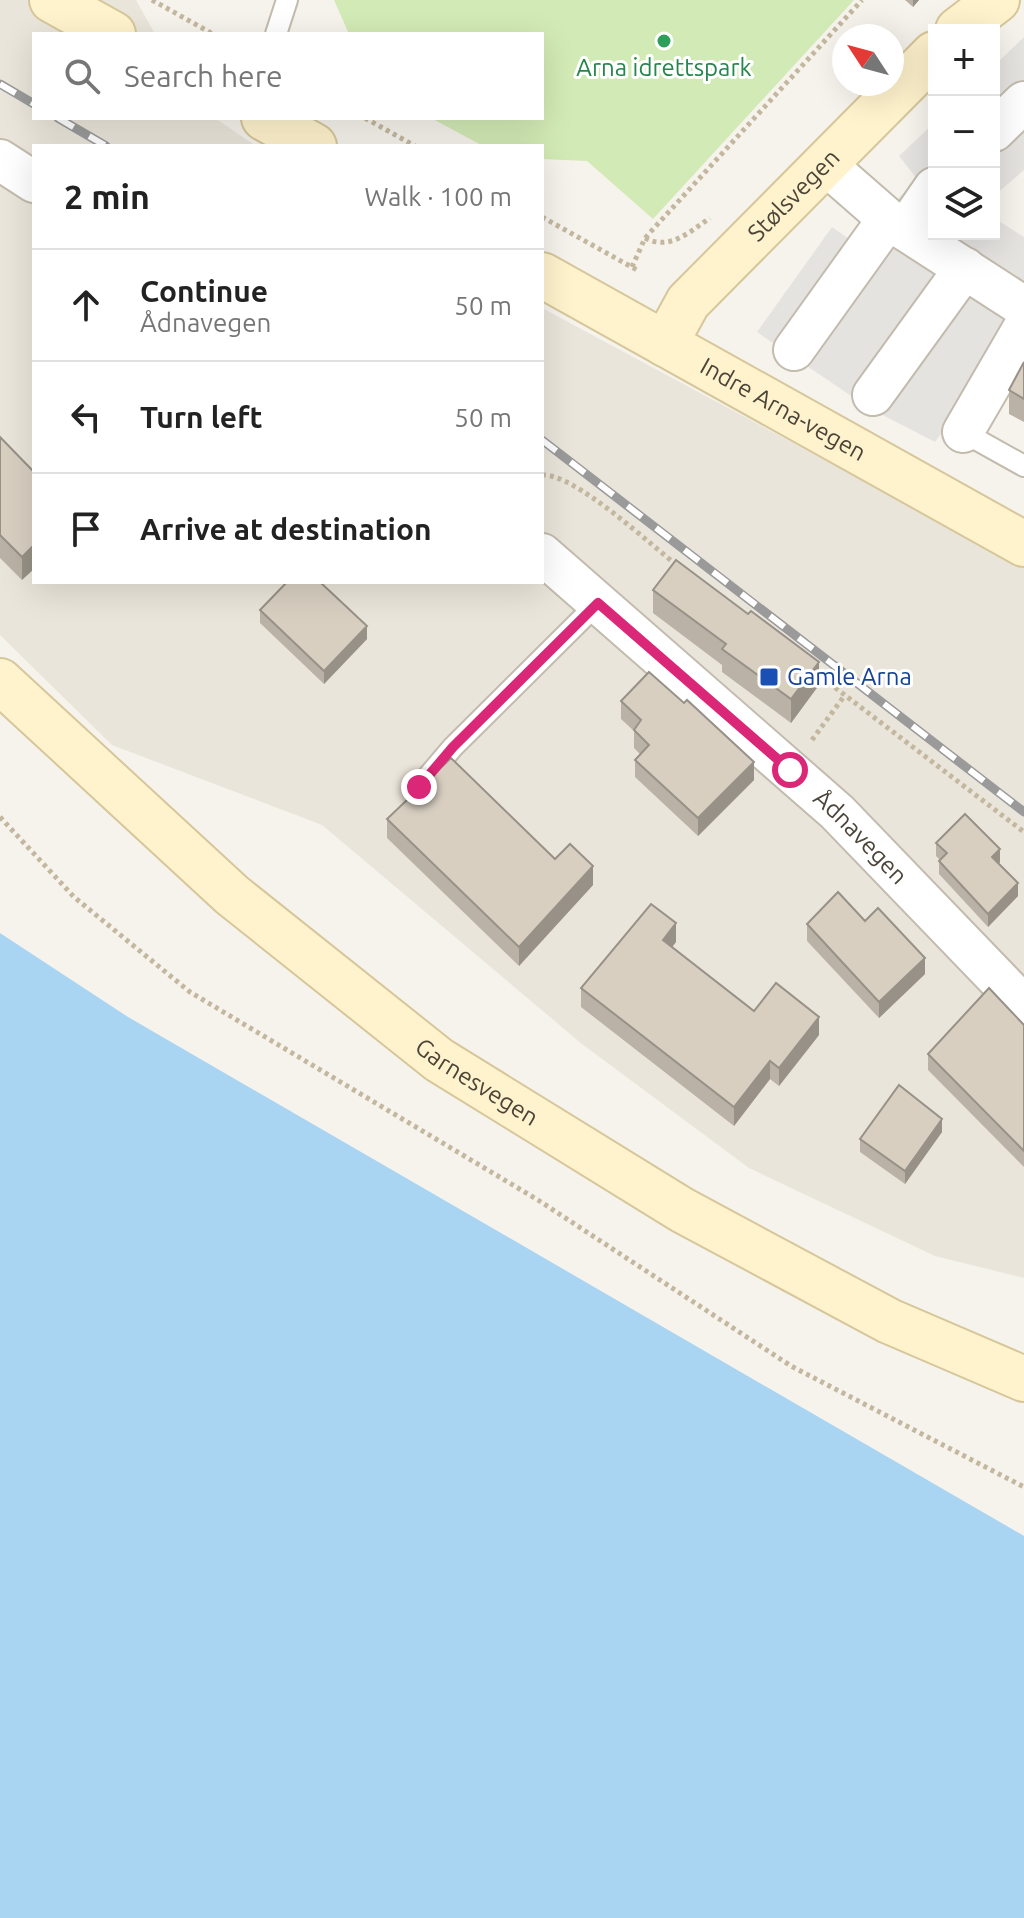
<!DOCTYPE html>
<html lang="en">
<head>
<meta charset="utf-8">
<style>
  :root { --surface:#fff; --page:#f2f2f2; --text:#222; --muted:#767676; --line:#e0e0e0 }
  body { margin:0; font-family:Ubuntu,sans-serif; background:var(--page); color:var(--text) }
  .controls { position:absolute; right:24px; top:24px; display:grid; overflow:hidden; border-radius:0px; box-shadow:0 8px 32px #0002 }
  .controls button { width:72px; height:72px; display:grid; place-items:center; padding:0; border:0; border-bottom:2px solid var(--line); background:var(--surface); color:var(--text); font:40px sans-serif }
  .compass { position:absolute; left:832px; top:24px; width:72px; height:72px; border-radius:50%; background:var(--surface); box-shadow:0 8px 32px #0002; rotate:306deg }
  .stop { position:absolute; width:24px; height:24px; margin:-18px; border:6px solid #db2777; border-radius:50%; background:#fff }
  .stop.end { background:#db2777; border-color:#fff; box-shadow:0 2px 8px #0008 }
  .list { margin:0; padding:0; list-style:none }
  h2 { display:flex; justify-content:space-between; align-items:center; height:104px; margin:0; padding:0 32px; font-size:34px }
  h2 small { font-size:26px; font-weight:400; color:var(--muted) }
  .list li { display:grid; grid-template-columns:52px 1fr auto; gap:24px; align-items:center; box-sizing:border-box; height:112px; padding:0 32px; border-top:2px solid var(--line) }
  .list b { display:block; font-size:30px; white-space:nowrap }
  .list p { margin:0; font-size:26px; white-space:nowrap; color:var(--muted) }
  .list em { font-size:26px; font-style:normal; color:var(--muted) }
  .icon { flex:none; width:44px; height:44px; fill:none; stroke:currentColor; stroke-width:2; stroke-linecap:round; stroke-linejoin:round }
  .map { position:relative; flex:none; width:1024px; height:1918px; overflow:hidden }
  .search { position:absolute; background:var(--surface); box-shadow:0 8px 32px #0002; left:32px; top:32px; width:512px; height:88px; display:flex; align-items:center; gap:20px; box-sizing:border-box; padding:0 28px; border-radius:0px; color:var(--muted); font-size:30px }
  .panel { position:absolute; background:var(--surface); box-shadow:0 8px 32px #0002; left:32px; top:144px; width:512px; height:440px; border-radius:0px }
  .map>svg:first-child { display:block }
  .residential { fill:#eae5da }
  .green { fill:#d2eab5 }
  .parking { fill:#e5e3e0 }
  .water { fill:#a9d4f2 }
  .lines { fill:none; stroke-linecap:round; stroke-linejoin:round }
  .lane-casing { stroke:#c2bbae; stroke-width:24 }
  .street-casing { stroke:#c2bbae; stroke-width:44 }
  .secondary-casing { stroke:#d6c79b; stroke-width:48 }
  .path { stroke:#c4b79f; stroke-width:5; stroke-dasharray:4 4; stroke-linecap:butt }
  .lane { stroke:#fff; stroke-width:20 }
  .street { stroke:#fff; stroke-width:40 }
  .secondary { stroke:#fff3cd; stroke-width:44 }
  .rail-casing { stroke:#9a9a9a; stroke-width:9 }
  .rail { stroke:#fff; stroke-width:6; stroke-dasharray:18; stroke-linecap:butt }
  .wall { fill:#bab2a6 }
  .shaded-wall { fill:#979187 }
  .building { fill:#d8cfc1; stroke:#979187; stroke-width:2 }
  .route { stroke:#db2777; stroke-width:10 }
  .leisure-dot { fill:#2e9e5b; stroke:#fff; stroke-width:3 }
  .transit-dot { fill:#1a4fb4; stroke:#fff; stroke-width:3 }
  .labels { text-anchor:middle; stroke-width:6; stroke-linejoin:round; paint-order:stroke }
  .leisure-label { font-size:24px; fill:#27864d; stroke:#fff }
  .street-label { font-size:24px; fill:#4b4439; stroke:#fff }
  .transit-label { font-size:24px; fill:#164399; stroke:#fff; text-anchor:start }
</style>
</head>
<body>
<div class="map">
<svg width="1024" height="1918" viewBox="0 0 1024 1918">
  <rect width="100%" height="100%" fill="#f6f3ec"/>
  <!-- residential -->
  <polygon class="residential" points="0,0 136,0 155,34 34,34 34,118 215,118 256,146 34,146 34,582 542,582 542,308 1024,567 1024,1278 935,1256 749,1168 582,1044 322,825 112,745 0,635"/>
  <!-- green -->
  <polygon class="green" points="334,0 854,0 653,219 587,161 542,159 542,146 483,146 431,118 542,118 542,34 349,34"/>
  <!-- parking -->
  <g class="parking">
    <polygon points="1024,37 1024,170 994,196 994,66"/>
    <polygon points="934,123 934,234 994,234 994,218 1024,237 1024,315 1010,340 935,442 869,408 757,332 832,227 855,243 917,179 899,156"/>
  </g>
  <!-- water -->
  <polygon class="water" points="0,933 128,1017 1024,1536 1024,1918 0,1918"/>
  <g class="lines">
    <!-- lane casing -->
    <g class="lane-casing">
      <g id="lane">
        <polyline points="276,34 287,0"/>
        <polyline points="963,432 1024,466"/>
        <polyline points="419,787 453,747 598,603"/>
      </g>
    </g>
    <!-- street casing -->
    <g class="street-casing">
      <g id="street">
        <polyline points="994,131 1024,102"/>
        <polyline points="0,160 34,182"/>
        <polyline points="825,164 888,219 1024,307"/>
        <polyline points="905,230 934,188"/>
        <polyline points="794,350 888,219"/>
        <polyline points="873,395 965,268"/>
        <polyline points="963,432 1024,327"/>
        <path id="s1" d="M542,554l295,258 187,194"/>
      </g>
    </g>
    <!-- secondary casing -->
    <g class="secondary-casing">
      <g id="secondary">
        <polyline points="52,0 113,34"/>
        <polyline points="958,30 997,0"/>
        <polyline points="264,118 314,146"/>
        <path id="s2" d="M542,275l482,269"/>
        <path id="s3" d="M665,344l23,-42 246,-248"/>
        <path id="s4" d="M0,681l232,214 207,165 243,150 207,111 135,58"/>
      </g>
    </g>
    <!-- path -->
    <g class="path">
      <polyline points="152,0 213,34"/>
      <polyline points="365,118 415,146"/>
      <polyline points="542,217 637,270"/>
      <path d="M645,238c25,13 44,-6 65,-20"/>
      <polyline points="632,267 645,238 862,0"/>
      <path d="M542,475c32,-2 109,70 137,92"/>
      <polyline points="816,673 1024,832"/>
      <polyline points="812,740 845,695"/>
      <polyline points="0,817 74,897 190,992 538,1200 791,1366 1024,1487"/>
    </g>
    <!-- lane -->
    <use href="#lane" class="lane"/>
    <!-- street -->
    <use href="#street" class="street"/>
    <!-- secondary -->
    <use href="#secondary" class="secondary"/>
    <!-- rail casing -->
    <g class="rail-casing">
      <g id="rail">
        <polyline points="0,84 34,104"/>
        <polyline points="58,118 106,146"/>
        <polyline points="542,440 1024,812"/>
      </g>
    </g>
    <!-- rail -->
    <use href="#rail" class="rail"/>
  </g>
  <!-- wall -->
  <g class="wall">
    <polygon points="905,0 919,0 913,7"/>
    <polygon points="1024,362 1024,422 1009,414 1009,390"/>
    <polygon points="0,437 34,472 22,580 0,558"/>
    <polygon points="653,590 819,685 791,723 722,672 722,665 653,613"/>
    <polygon points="260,610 367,639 324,684 260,623"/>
    <polygon points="621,701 754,780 698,836 635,777 635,760 640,754 634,748 634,731 621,719"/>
    <polygon points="387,819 555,859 593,885 519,966 387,838"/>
    <polygon points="936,843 1000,862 999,864 1018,896 988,927 939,874 939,861 940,860 936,856"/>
    <polygon points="865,921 925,974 879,1018 807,941 807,924"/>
    <polygon points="676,942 672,947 754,1011 819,1035 779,1086 770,1079 734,1126 581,1007 581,988"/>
    <polygon points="1024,1025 1024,1167 928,1070 928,1054"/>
    <polygon points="942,1132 905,1184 860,1152 860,1139"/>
  </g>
  <!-- shaded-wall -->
  <g class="shaded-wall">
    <polygon points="913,0 919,0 913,7"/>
    <polygon points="34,545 34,569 22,580 22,557"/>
    <polygon points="367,626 367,639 324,684 324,671"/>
    <polygon points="819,662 819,685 791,723 791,699"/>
    <polygon points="754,762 754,780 698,836 698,818"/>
    <polygon points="1000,849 1000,862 992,870 992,857"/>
    <polygon points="593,866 593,885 519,966 519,947"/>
    <polygon points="1018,883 1018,896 988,927 988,914"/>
    <polygon points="676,923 676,942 663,959 663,940"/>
    <polygon points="925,958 925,974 879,1018 879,1002"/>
    <polygon points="819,1017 819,1035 779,1086 779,1068"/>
    <polygon points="770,1061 770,1079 734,1126 734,1107"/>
    <polygon points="942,1119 942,1132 905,1184 905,1171"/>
  </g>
  <!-- building -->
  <g class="building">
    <polygon points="1024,362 1024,399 1009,390"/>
    <polygon points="0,437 34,472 34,545 22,557 0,535"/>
    <polygon points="676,560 748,614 751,611 819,662 791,699 722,649 726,644 653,590"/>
    <polygon points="287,582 320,582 367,626 324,671 260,610"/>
    <polygon points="649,672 684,703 687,700 754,762 698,818 635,760 649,745 634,730 641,720 621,701"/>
    <polygon points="451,758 555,859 570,844 593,866 519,947 387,819"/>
    <polygon points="965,814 1000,849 992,857 1018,883 988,914 939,861 947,853 936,843"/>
    <polygon points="838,892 865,921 878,908 925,958 879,1002 807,924"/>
    <polygon points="651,904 676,923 663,940 754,1011 776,983 819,1017 779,1068 770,1061 734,1107 581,988"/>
    <polygon points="989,988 1024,1025 1024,1151 928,1054"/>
    <polygon points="899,1085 942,1119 905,1171 860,1139"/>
  </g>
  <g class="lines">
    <!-- route -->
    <polyline class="route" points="419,787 453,747 598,603 790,770"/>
  </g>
  <!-- markers -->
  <circle class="leisure-dot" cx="664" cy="41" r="8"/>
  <rect class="transit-dot" x="759" y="667" width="20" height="20" rx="4"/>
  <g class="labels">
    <!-- leisure labels -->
    <g class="leisure-label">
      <text x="664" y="76">Arna idrettspark</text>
    </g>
    <!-- street labels -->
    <g class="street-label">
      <text dy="8" stroke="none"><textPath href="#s3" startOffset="198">Stølsvegen</textPath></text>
      <text dy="8" stroke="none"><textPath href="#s2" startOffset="276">Indre Arna-vegen</textPath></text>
      <text dy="8" stroke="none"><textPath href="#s1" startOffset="426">Ådnavegen</textPath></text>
      <text dy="8" stroke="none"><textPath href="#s4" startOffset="624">Garnesvegen</textPath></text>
    </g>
    <!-- transit labels -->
    <g class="transit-label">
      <text x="787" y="685">Gamle Arna</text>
    </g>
  </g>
</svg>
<div class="controls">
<button>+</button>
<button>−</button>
<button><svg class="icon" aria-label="layers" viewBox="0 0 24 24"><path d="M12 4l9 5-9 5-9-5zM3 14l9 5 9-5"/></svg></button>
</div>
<svg class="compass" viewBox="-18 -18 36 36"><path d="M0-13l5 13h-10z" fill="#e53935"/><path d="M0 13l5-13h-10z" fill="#767676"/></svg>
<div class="stop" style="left:790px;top:770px"></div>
<div class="stop end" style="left:419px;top:787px"></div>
<div class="search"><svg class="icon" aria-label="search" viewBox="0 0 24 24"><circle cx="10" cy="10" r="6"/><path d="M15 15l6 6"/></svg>Search here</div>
<section class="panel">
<h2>2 min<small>Walk · 100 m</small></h2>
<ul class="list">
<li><svg class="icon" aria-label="ahead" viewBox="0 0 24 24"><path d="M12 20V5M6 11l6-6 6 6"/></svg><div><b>Continue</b><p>Ådnavegen</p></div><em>50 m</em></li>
<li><svg class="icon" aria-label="left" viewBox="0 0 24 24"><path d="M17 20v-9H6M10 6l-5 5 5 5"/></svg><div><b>Turn left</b></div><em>50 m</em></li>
<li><svg class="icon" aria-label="arrive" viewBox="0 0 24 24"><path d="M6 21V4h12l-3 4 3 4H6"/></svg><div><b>Arrive at destination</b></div></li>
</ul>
</section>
</div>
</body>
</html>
